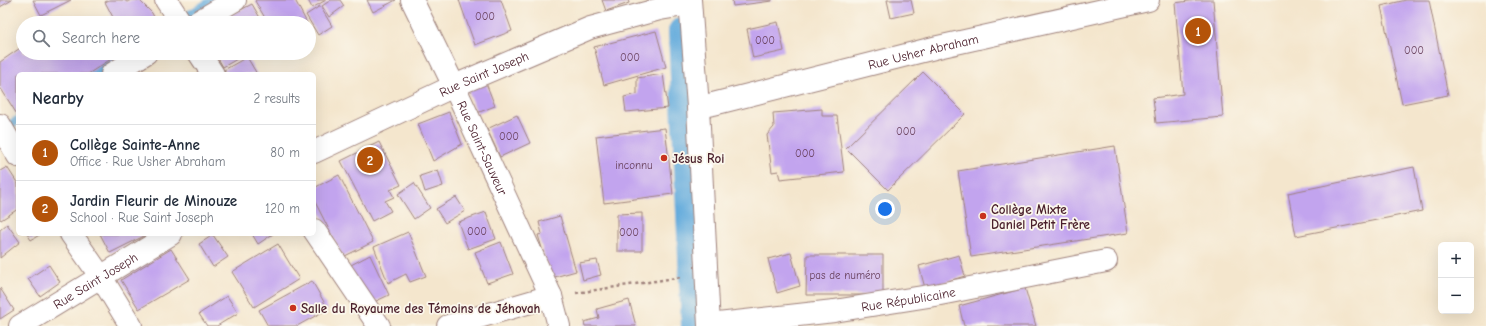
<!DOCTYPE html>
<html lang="en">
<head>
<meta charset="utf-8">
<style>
  :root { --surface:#fff; --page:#f2f2f3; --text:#1f2937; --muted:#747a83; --line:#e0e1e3; --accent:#b45309 }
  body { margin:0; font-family:"Comic Neue",sans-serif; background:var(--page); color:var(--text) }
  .controls { position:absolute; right:12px; bottom:12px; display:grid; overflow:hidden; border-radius:6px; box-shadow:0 4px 16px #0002 }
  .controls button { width:36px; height:36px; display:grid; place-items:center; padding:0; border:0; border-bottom:1px solid var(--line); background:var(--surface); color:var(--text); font:20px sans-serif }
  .you { position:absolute; left:885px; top:209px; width:14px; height:14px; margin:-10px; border:3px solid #fff; border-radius:50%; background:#1a73e8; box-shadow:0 0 0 6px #1a73e833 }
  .badge { display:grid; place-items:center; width:26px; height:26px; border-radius:50%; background:var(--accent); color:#fff; font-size:13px; font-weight:700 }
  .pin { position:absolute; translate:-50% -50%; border:2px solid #fff; box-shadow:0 1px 4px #0006 }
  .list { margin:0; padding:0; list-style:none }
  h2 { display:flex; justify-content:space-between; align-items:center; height:52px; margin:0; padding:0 16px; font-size:17px }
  h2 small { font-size:13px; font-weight:400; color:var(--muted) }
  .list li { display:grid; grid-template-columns:26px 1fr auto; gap:12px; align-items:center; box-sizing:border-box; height:56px; padding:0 16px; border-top:1px solid var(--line) }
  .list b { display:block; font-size:15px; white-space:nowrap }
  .list p { margin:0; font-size:13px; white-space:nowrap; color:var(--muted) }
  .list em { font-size:13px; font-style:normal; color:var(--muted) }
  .icon { flex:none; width:22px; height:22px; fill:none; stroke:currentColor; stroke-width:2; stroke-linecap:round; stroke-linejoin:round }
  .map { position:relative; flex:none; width:1486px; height:326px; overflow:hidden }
  .search { position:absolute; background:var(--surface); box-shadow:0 4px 16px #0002; left:16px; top:16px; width:300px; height:44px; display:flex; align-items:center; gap:10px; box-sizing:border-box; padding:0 14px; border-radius:22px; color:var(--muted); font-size:15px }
  .panel { position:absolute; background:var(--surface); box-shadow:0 4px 16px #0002; left:16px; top:72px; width:300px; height:164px; border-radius:6px }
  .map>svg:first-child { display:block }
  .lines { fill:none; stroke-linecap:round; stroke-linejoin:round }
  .stream { stroke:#67addd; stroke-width:9 }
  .canal { stroke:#67addd; stroke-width:30 }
  .building { fill:#c2a4ee }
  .minor-casing { stroke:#9f827c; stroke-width:24 }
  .tertiary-casing { stroke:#9f827c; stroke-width:24 }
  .path { stroke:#9f827c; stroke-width:2.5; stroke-dasharray:3 3; stroke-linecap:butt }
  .minor { stroke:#fff; stroke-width:22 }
  .tertiary { stroke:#fff; stroke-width:22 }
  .poi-dot { fill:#c8321e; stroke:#fbf7ec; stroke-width:1.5 }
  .labels { text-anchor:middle; stroke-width:3.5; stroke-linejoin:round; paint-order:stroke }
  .number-label { font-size:11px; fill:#68405c }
  .street-label { font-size:13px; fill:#4a1f2b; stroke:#fbf7ec }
  .poi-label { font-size:13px; font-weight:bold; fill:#4a1f2b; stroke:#fbf7ec; text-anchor:start }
</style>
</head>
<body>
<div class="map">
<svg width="1486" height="326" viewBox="0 0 1486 326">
  <rect width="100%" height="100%" fill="#fbf7ec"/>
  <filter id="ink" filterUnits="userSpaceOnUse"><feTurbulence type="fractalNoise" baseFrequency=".025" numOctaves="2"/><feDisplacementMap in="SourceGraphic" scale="8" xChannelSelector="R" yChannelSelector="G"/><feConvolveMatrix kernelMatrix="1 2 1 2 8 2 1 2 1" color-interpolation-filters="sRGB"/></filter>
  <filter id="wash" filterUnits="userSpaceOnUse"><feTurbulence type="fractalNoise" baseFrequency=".012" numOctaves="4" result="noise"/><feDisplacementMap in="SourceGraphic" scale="16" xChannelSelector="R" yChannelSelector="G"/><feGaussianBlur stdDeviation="0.9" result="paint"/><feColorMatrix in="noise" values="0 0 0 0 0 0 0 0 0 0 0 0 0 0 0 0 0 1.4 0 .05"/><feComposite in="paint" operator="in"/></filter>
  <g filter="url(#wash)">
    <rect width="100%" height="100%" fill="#f4e6cd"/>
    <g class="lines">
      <!-- stream -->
      <g class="stream">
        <polyline points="178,22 213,0"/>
        <polyline points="94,74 112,63"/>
        <polyline points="2,130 18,120"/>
      </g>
      <!-- canal -->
      <polyline class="canal" points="683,32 696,326"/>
    </g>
    <g id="blocks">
      <!-- building -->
      <g class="building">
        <polygon points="0,0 12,0 0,7"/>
        <polygon points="33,0 71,0 41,15"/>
        <polygon points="109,0 124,0 127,2 131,0 139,0 152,13 157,23 116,23 105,2"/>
        <polygon points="256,0 295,0 307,23 268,23 255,1"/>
        <polygon points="308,0 326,0 312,8"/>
        <polygon points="331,0 340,0 344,6 329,17 322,6"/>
        <polygon points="367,0 396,0 373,12"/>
        <polygon points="459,0 501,0 512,31 475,45"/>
        <polygon points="602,0 628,0 629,3 606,11"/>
        <polygon points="732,0 772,0 772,1 733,6"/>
        <polygon points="887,0 911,0 914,13 891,18"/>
        <polygon points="1196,0 1213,0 1223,117 1156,123 1153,98 1183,94 1175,3"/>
        <polygon points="1406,0 1429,0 1448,95 1402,104 1381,6"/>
        <polygon points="252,4 263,23 232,23 229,16"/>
        <polygon points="320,6 332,26 318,35 306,15"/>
        <polygon points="227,17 230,23 217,23"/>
        <polygon points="778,22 784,51 753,58 747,29"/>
        <polygon points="656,31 666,67 604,85 594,47"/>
        <polygon points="23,46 23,53 120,53 88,74 18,74 18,116 0,87 0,62"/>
        <polygon points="215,53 246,53 246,54 223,67"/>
        <polygon points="247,57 257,74 226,74 224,70"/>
        <polygon points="923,72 965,114 888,190 846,148"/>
        <polygon points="663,74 668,108 626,112 624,97 637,94 637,78"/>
        <polygon points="486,83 495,106 477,113 468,91"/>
        <polygon points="822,109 822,116 837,116 844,172 780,179 778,171 772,172 767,135 774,127 773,113"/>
        <polygon points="449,112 462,144 433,161 418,124"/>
        <polygon points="517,115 530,143 500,157 487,129"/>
        <polygon points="665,128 673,194 604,203 596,136"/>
        <polygon points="379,142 401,185 390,190 394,197 385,201 391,211 372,221 341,161"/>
        <polygon points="1115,146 1128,233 971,257 958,171"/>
        <polygon points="7,167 18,184 18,209 1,220 0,219 0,171"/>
        <polygon points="1414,167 1422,211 1296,236 1288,193"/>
        <polygon points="438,170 443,186 425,192 420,176"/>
        <polygon points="339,175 373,242 343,257 314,200 314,188"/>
        <polygon points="414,183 430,208 414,219 398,194"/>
        <polygon points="456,197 465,211 445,223 436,209"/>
        <polygon points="486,212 496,239 468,249 458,222"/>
        <polygon points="642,213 642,251 617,251 617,214"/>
        <polygon points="560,216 576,271 551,278 538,235 542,234 539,222"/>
        <polygon points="7,224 20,242 0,258 0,230"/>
        <polygon points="408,232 426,276 410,282 406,274 388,283 374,247"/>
        <polygon points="27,234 41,234 31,240"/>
        <polygon points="100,234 148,234 110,253"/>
        <polygon points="252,234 273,234 258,244"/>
        <polygon points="213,235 228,257 213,267 199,244"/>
        <polygon points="501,242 513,274 487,283 475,252"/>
        <polygon points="278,244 299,279 254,307 232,272"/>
        <polygon points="171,249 190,279 139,309 121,280"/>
        <polygon points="791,253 800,286 777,293 768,259"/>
        <polygon points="370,255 389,295 368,305 349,266"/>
        <polygon points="807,255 883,255 883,295 806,295"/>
        <polygon points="959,255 965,276 925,288 919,266"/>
        <polygon points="597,260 601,275 583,280 579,263"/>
        <polygon points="49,265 60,282 40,296 28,279"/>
        <polygon points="312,281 328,309 297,326 268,326 259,310"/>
        <polygon points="0,288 14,310 0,319"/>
        <polygon points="1025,288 1036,326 964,326 959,306"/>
        <polygon points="227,296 238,313 217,326 207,326 199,314"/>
        <polygon points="629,300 636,326 585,326 584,322 599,318 597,309"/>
      </g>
    </g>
  </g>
  <g filter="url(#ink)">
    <use href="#blocks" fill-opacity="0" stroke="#9f827c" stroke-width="1"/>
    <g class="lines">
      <!-- minor casing -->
      <g class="minor-casing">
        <g id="minor">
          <polyline points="166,0 181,23"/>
          <path id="s1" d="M412,0l42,86 97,210 8,30"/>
          <polyline points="196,23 235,0"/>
          <polyline points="199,53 213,74"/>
          <polyline points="112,74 146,53"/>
          <path id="s2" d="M698,107l15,-3 225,-57 210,-47"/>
          <polyline points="0,125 18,156"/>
          <path id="s3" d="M314,152l140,-66 136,-58 70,-19 30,-5"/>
          <polyline points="314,230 379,326"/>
          <polyline points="71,234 101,277 131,326"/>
          <path id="s4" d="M709,325l125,-14 101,-16 171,-34"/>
          <path id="s5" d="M20,326l151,-92"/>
          <polyline points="448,326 551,296"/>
        </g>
      </g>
      <!-- tertiary casing -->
      <g class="tertiary-casing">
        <polyline id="tertiary" points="690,0 698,107 709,326"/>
      </g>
      <!-- path -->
      <polyline class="path" points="576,293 682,277"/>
      <!-- minor -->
      <use href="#minor" class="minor"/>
      <!-- tertiary -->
      <use href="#tertiary" class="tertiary"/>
    </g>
  </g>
  <!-- markers -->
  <g class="poi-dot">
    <circle cx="664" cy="158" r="4"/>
    <circle cx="983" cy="216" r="4"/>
    <circle cx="293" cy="308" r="4"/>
  </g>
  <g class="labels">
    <!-- number labels -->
    <g class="number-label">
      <text x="485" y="20">000</text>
      <text x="765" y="44">000</text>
      <text x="1414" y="54">000</text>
      <text x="630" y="61">000</text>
      <text x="906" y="135">000</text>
      <text x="509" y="140">000</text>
      <text x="805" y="157">000</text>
      <text x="634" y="169">inconnu</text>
      <text x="477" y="235">000</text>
      <text x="629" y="236">000</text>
      <text x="845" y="279">pas de numéro</text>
    </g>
    <!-- street labels -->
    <g class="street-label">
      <text dy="5" stroke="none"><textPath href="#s2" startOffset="232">Rue Usher Abraham</textPath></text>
      <text dy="5" stroke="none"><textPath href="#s3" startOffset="187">Rue Saint Joseph</textPath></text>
      <text dy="5" stroke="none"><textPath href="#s1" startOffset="164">Rue Saint-Sauveur</textPath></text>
      <text dy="5" stroke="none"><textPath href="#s5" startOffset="88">Rue Saint Joseph</textPath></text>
      <text dy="5" stroke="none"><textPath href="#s4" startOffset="201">Rue Républicaine</textPath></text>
    </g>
    <!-- poi labels -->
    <g class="poi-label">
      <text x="672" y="163">Jésus Roi</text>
      <text x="991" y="214">Collège Mixte<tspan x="991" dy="15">Daniel Petit Frère</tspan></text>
      <text x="301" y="313">Salle du Royaume des Témoins de Jéhovah</text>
    </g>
  </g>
</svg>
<div class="controls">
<button>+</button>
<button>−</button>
</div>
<div class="you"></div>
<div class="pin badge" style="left:1198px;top:31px">1</div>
<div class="pin badge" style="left:370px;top:160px">2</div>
<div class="search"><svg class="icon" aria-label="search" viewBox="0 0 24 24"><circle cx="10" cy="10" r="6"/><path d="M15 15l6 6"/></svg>Search here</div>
<section class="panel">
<h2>Nearby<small>2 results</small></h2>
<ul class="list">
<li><span class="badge">1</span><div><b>Collège Sainte-Anne</b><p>Office · Rue Usher Abraham</p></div><em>80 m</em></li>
<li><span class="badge">2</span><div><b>Jardin Fleurir de Minouze</b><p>School · Rue Saint Joseph</p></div><em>120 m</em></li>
</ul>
</section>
</div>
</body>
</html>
